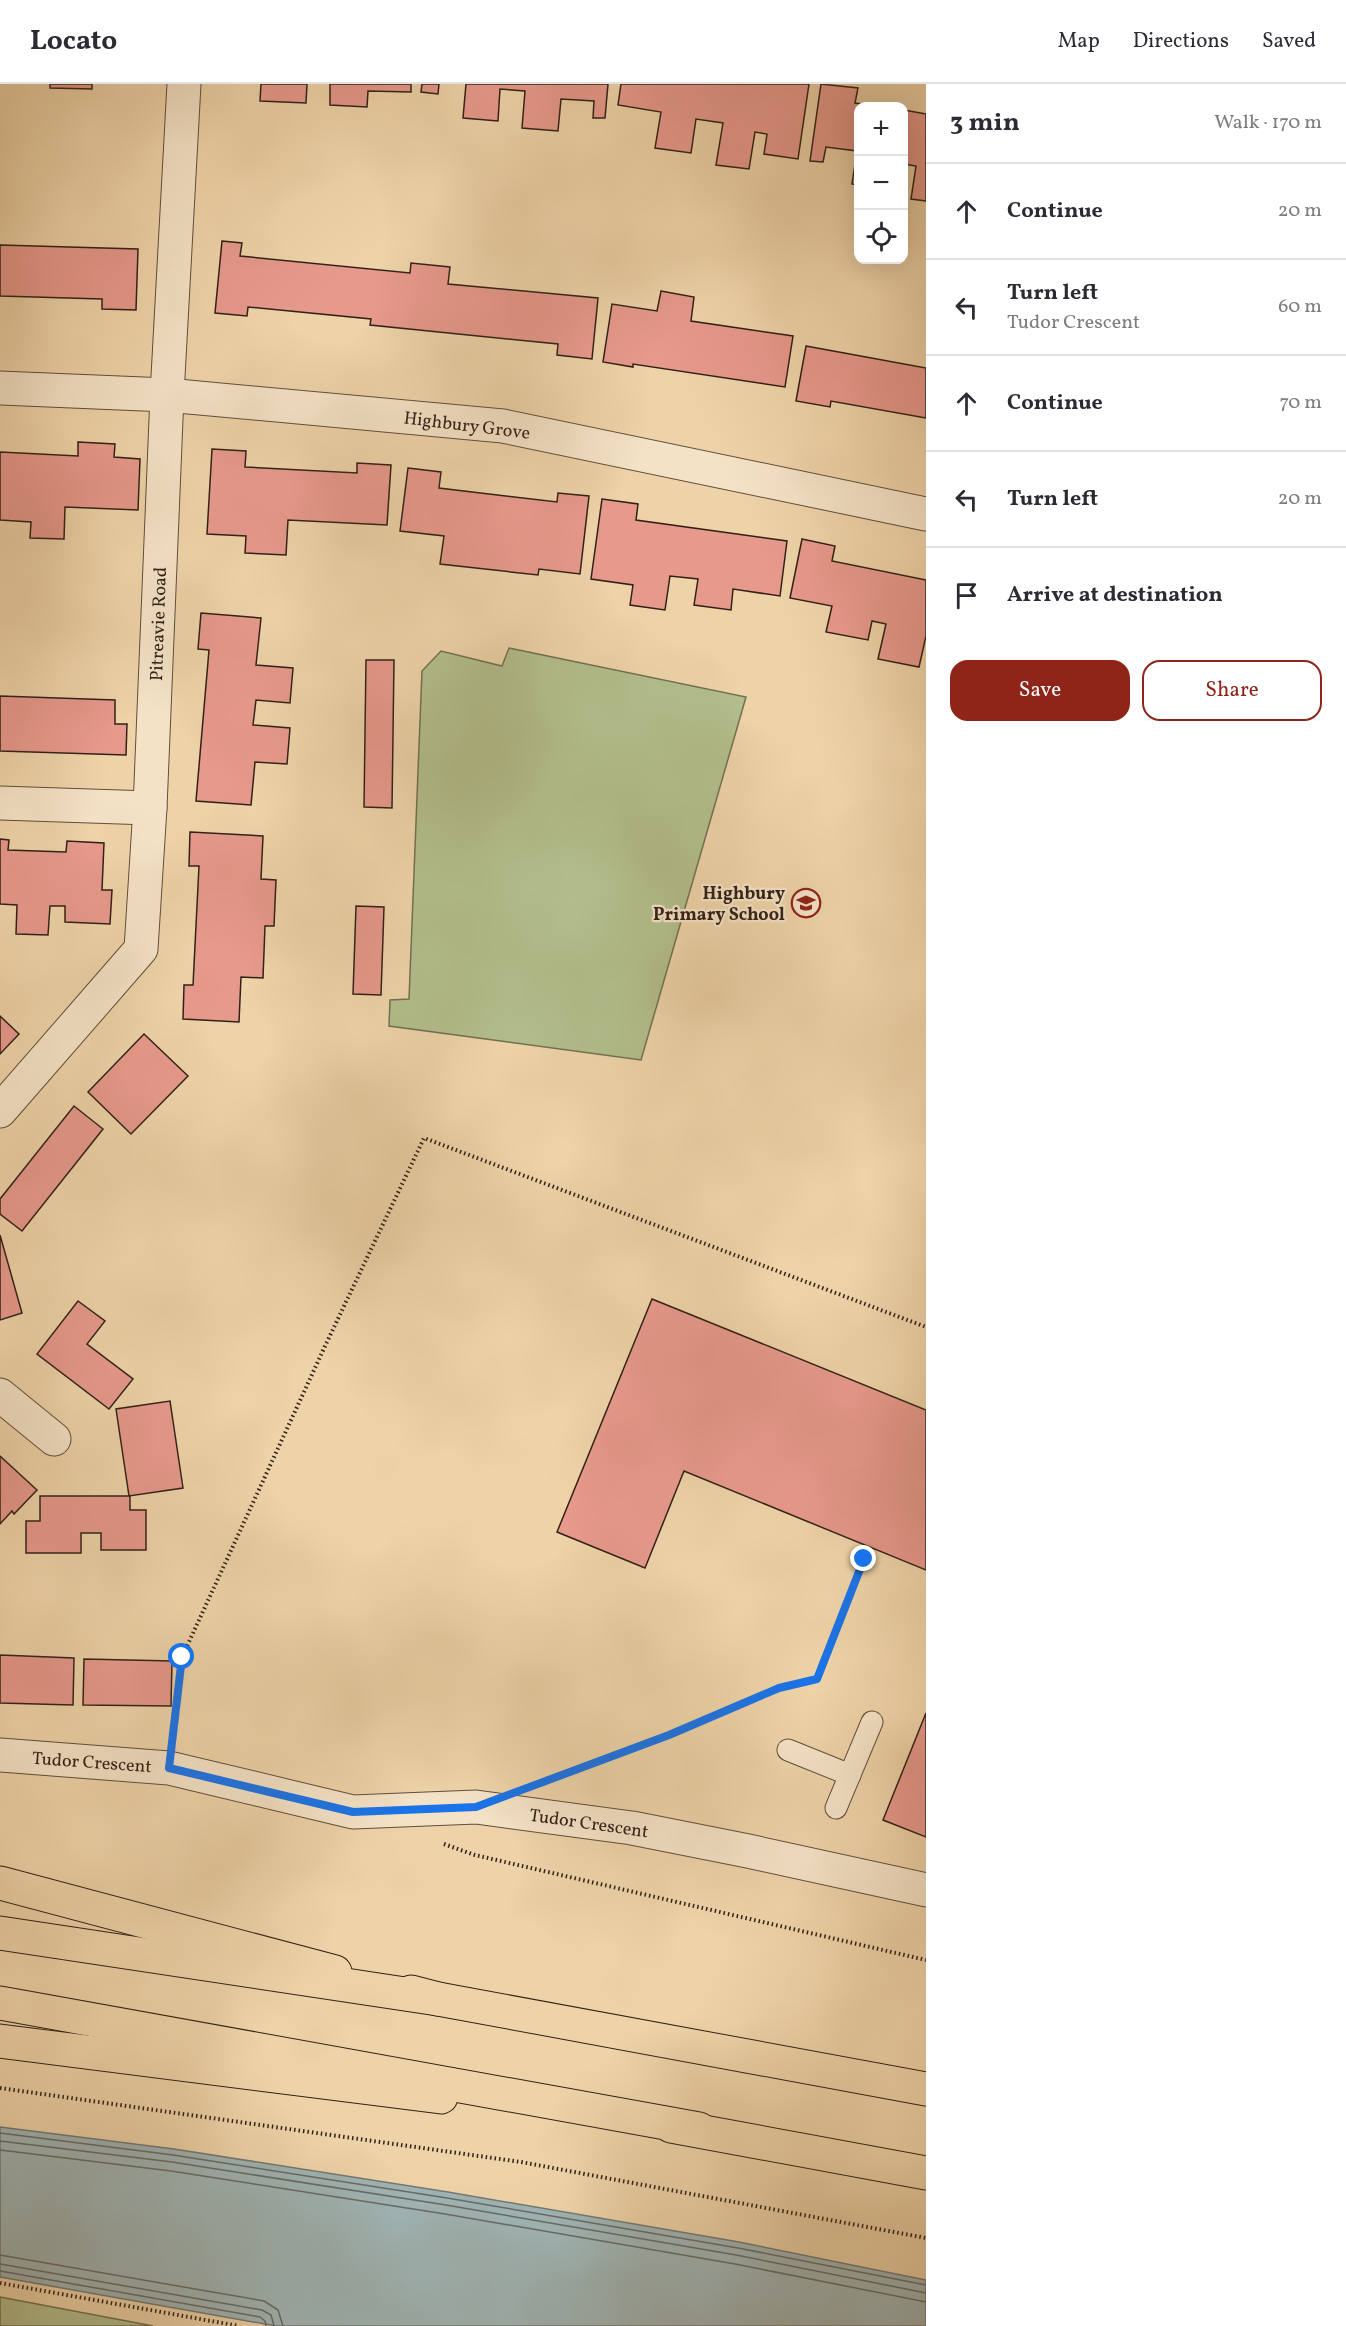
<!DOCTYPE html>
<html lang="en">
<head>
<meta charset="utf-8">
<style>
  :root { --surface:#fff; --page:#f7f7f7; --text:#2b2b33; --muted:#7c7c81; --line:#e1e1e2; --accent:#8f2418 }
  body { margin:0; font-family:Vollkorn,serif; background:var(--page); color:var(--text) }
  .controls { position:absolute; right:18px; top:18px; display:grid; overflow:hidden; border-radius:12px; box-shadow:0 6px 24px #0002 }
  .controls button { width:54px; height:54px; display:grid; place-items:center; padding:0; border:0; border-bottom:2px solid var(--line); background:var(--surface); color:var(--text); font:30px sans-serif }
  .stop { position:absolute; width:18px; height:18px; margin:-14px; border:4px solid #1a73e8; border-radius:50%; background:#fff }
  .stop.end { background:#1a73e8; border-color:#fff; box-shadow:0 2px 6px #0008 }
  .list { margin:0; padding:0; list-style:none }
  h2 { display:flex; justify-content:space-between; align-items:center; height:78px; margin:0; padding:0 24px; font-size:26px }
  h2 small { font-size:20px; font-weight:400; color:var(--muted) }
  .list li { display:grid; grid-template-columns:39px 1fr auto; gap:18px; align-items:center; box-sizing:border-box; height:96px; padding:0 24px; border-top:2px solid var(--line) }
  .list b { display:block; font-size:22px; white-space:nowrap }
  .list p { margin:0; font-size:20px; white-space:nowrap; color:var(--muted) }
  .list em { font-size:20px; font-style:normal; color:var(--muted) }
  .actions { display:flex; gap:12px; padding:18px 24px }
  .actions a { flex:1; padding:14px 0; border:2px solid var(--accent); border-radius:18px; text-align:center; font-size:21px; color:var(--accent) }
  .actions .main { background:var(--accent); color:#fff }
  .icon { flex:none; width:33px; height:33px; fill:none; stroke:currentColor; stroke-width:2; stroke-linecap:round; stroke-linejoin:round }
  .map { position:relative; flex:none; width:926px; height:2242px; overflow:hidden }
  header { display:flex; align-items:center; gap:36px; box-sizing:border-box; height:84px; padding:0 30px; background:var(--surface); border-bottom:2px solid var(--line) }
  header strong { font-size:28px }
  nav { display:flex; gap:33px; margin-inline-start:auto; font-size:21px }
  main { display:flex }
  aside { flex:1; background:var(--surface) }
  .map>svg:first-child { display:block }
  .green { fill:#b2be8c; stroke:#727052; stroke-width:1.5 }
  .water { fill:#9fb4b4; stroke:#737975; stroke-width:1.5 }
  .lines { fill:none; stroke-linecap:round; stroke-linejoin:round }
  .shore { stroke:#686a66; stroke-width:1.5 }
  .building { fill:#e7998c; stroke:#312117; stroke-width:1.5 }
  .service-casing { stroke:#604e3b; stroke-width:23 }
  .minor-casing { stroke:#604e3b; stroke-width:35 }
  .trunk-casing { stroke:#312117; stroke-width:35 }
  .motorway-casing { stroke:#312117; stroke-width:35 }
  .path { stroke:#312117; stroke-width:4; stroke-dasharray:1.5 3; stroke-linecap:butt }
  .service { stroke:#f4e2c6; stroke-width:21 }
  .minor { stroke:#f4e2c6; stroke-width:33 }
  .trunk { stroke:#eed3a8; stroke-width:33 }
  .motorway { stroke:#eed3a8; stroke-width:33 }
  .route { stroke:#1a73e8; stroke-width:8 }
  .labels { text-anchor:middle; stroke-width:4.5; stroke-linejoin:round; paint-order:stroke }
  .street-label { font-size:18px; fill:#312117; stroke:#f4e2c6 }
  .poi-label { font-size:18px; font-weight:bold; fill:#312117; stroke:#f4e2c6; text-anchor:end }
</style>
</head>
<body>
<header>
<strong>Locato</strong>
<nav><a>Map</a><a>Directions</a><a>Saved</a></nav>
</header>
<main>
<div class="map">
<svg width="926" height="2242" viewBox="0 0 926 2242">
  <rect width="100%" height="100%" fill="#eed3a8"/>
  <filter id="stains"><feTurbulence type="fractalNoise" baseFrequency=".00333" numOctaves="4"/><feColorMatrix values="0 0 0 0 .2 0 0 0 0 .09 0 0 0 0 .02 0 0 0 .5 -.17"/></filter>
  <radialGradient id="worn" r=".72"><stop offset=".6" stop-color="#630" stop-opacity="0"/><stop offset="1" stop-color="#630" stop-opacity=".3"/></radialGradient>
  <!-- green -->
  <g class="green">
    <polygon points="509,564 746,613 641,976 389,942 390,916 409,915 422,587 441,567 502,582"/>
    <polygon points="0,2213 153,2242 0,2242"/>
  </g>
  <!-- water -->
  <polygon class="water" points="0,2043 174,2065 448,2108 739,2158 901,2191 926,2196 926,2242 276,2242 0,2193"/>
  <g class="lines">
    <!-- shore -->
    <g class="shore">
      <polyline points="0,2049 173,2071 447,2114 738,2164 926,2201"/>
      <polyline points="0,2057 172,2078 446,2121 736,2171 926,2209"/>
      <polyline points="0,2066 171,2087 445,2130 735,2180 926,2218"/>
      <polyline points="0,2171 264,2217 278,2226 283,2242"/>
      <polyline points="0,2180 262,2226 271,2231 274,2242"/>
      <polyline points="0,2187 260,2233 265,2237 266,2242"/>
    </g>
  </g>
  <!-- building -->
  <g class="building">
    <polygon points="50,0 92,0 92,5 50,4"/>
    <polygon points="261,0 307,0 306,19 260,17"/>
    <polygon points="330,0 411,0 411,8 368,7 367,23 330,21"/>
    <polygon points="422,0 439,0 438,10 421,8"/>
    <polygon points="466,0 608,0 605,34 593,34 594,17 561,15 558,47 522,44 525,7 500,5 498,37 463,34"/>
    <polygon points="621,0 809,0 798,75 764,70 767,50 755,48 749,85 716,81 723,39 696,35 691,69 655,64 661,28 618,21"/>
    <polygon points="821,0 858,4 855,19 878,22 858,22 858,101 852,100 857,67 826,63 823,78 810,77"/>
    <polygon points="904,26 926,30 926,117 911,115 916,82 904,80"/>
    <polygon points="222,157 242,159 240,172 410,189 411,179 450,183 448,200 598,214 592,275 557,271 558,260 370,241 371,235 248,223 247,232 215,229"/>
    <polygon points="0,161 138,165 136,226 102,225 102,215 0,212"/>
    <polygon points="661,207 694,213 691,237 793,252 785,303 633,280 633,283 603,278 612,220 657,227"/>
    <polygon points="806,262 926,284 926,334 831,317 830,323 796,317"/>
    <polygon points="78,358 115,360 114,373 140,375 138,426 65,423 64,455 30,454 31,438 0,436 0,368 78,372"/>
    <polygon points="212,365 246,367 245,383 357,389 357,379 391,381 387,441 288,436 286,471 245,469 246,452 207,450"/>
    <polygon points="408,384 441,388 439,404 557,418 558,409 589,412 580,490 539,485 538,491 440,480 444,452 400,447"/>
    <polygon points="602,415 638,420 636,436 787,457 780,512 733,505 731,526 694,521 698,495 670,492 665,526 630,521 633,501 591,495"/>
    <polygon points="802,455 835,462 832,477 926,496 926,552 919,583 878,575 886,540 872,537 868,556 826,548 832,522 790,514"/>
    <polygon points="201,529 261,534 256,581 293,584 290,619 256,616 253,641 290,644 287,680 255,678 251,721 196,717 209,566 198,565"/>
    <polygon points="366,576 394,576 392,724 364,723"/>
    <polygon points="0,612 115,616 115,640 127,640 126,671 0,667"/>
    <polygon points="190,748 263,752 261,795 276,796 274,842 265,842 263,894 241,893 239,938 183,935 184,901 193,901 199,782 189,782"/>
    <polygon points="0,755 9,756 8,766 66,768 67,757 104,759 102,806 112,806 110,840 65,838 65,822 50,822 48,851 16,850 17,821 0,820"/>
    <polygon points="356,822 384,823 381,911 353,910"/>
    <polygon points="0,932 19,950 0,970"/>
    <polygon points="144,950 188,992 131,1050 88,1008"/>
    <polygon points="74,1022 103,1045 22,1147 0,1130 0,1115"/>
    <polygon points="0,1151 22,1229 0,1236"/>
    <polygon points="652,1215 926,1326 926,1486 684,1387 645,1484 557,1448"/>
    <polygon points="78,1217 105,1237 87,1260 133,1295 109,1325 37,1270"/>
    <polygon points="170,1317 183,1404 129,1412 116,1325"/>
    <polygon points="0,1372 37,1406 14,1430 12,1427 0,1440"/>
    <polygon points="40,1412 130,1412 130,1426 146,1426 146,1466 101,1466 101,1449 81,1449 81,1469 26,1469 26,1437 40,1437"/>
    <polygon points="0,1571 74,1574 73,1621 0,1619"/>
    <polygon points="84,1575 172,1577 171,1622 83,1621"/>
    <polygon points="926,1629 926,1753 883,1736"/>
  </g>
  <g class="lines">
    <!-- service casing -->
    <g class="service-casing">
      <g id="service">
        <polyline points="788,1666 850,1691"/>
        <polyline points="836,1724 872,1638"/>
      </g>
    </g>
    <!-- minor casing -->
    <g class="minor-casing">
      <g id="minor">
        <polyline points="0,304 167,311 503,342 926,430"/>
        <polyline points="0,719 150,724"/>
        <polyline points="0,1027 141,865 150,724 167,311 184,0"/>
        <polyline points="0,1311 54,1355"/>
        <polyline points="0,1671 169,1684 353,1728 476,1723 632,1744 748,1767 926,1806"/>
      </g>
    </g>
    <!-- trunk casing -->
    <g class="trunk-casing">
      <g id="trunk">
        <polyline points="0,1799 335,1888"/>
        <polyline points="411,1908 438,1915 926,2005"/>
        <polyline points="0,1957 441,2013"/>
        <polyline points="671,2042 926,2089"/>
      </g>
    </g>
    <!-- motorway casing -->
    <g class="motorway-casing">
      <g id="motorway">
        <polyline points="0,1849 438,1915"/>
        <polyline points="0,1919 699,2045"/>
      </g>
    </g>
    <!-- path -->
    <g class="path">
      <polyline points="173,1650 182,1573 326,1260 424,1054 926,1243"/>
      <polyline points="547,1696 669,1651 779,1604 817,1595 864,1475"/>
      <polyline points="444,1760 475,1771 926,1876"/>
      <polyline points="0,2004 521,2078 926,2154"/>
      <polyline points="0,2199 239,2242"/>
    </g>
    <!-- service -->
    <use href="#service" class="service"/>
    <!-- minor -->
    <use href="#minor" class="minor"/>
    <!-- trunk -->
    <use href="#trunk" class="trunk"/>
    <!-- motorway -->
    <use href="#motorway" class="motorway"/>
  </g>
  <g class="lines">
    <!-- route -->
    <polyline class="route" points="182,1573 169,1684 353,1728 476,1723 669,1651 779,1604 817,1595 864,1475"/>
  </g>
  <!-- icons -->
  <defs>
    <g id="school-ring" transform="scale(1.5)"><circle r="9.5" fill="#f4e2c6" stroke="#8f2418" stroke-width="1.5"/><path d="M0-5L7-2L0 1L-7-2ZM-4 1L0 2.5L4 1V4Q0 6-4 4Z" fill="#8f2418"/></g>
  </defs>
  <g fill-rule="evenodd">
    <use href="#school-ring" x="806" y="819"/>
  </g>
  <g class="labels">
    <!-- street labels -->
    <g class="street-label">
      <text transform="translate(467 341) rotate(7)" y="6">Highbury Grove</text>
      <text transform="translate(158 540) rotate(-88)" y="6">Pitreavie Road</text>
      <text transform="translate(92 1678) rotate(4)" y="6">Tudor Crescent</text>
      <text transform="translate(589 1739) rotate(8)" y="6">Tudor Crescent</text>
    </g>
    <!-- poi labels -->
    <g class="poi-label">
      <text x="785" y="815">Highbury<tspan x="785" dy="21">Primary School</tspan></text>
    </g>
  </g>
  <rect width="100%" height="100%" filter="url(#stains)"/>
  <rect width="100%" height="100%" fill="url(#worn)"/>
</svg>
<div class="controls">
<button>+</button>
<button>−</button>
<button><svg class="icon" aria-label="locate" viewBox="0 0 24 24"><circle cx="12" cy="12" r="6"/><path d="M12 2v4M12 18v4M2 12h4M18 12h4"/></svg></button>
</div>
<div class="stop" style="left:182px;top:1573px"></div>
<div class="stop end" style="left:864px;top:1475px"></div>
</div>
<aside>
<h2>3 min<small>Walk · 170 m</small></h2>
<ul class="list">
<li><svg class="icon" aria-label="ahead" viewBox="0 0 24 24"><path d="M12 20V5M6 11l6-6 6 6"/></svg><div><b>Continue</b></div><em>20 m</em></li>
<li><svg class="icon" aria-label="left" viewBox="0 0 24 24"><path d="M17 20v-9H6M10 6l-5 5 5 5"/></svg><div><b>Turn left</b><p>Tudor Crescent</p></div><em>60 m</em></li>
<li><svg class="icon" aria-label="ahead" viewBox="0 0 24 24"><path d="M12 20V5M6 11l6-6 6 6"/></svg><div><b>Continue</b></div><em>70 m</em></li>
<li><svg class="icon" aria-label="left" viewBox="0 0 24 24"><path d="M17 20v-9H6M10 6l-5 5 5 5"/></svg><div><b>Turn left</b></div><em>20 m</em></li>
<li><svg class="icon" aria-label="arrive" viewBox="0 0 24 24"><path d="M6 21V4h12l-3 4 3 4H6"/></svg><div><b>Arrive at destination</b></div></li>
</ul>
<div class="actions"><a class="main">Save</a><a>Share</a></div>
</aside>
</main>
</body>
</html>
